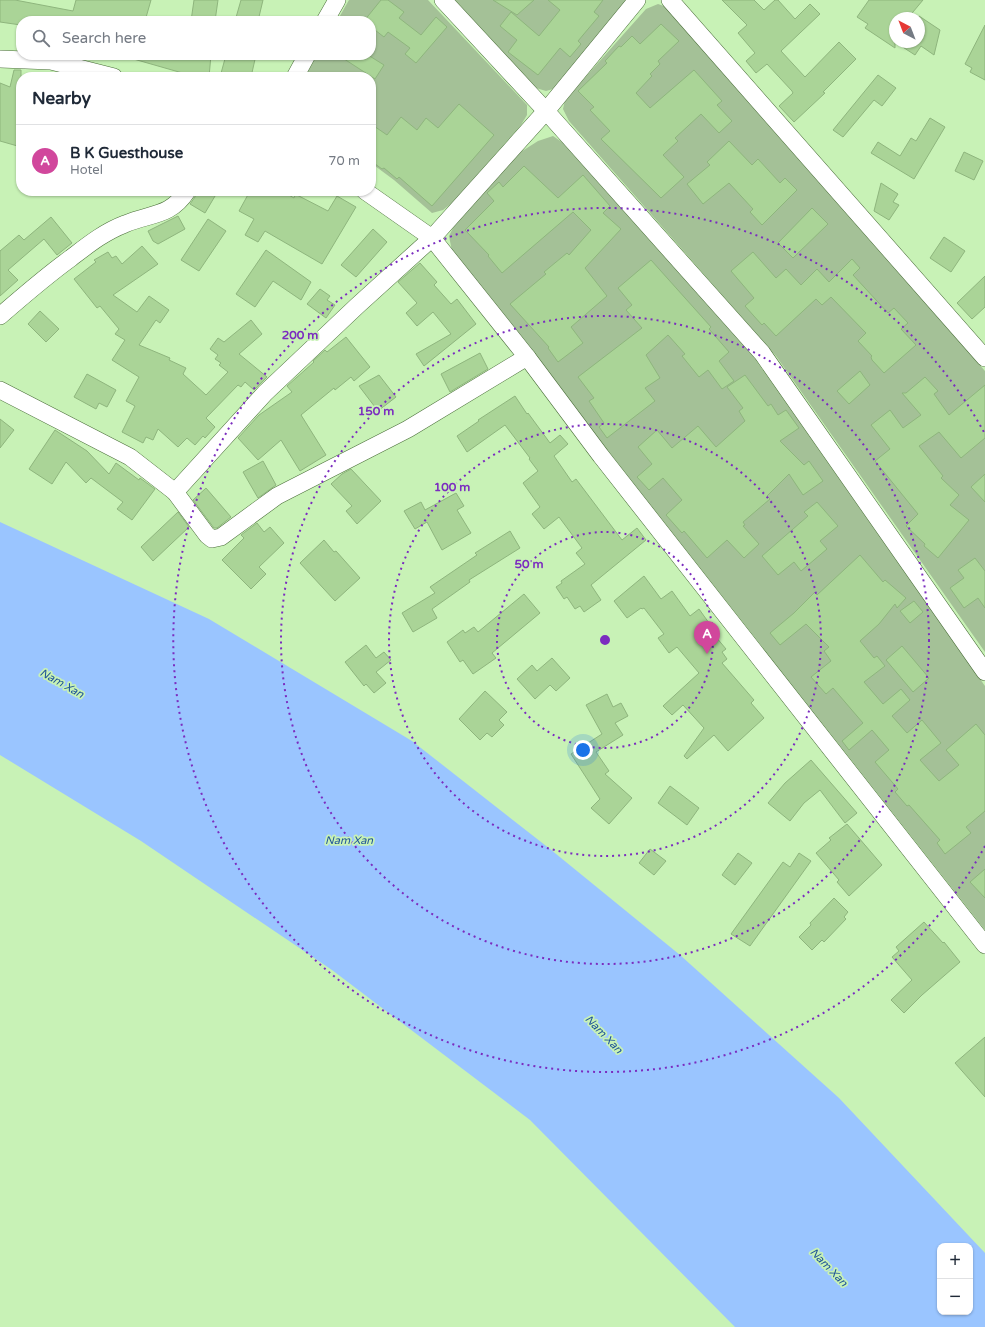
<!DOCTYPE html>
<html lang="en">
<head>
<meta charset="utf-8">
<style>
  :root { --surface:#fff; --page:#f2f2f3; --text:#1f2937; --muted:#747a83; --line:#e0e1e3; --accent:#111827 }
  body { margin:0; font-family:"Varela Round",sans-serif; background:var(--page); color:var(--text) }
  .controls { position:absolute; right:12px; bottom:12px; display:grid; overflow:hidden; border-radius:8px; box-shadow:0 1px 3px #0004 }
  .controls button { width:36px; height:36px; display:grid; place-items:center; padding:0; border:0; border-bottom:1px solid var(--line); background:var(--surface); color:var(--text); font:20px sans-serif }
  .compass { position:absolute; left:889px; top:12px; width:36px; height:36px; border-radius:50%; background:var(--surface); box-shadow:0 1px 3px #0004; rotate:318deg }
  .you { position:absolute; left:583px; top:750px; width:14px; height:14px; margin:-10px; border:3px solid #fff; border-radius:50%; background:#1a73e8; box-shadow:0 0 0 6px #1a73e833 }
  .badge { display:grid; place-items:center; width:26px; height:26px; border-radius:50%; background:var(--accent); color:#fff; font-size:13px; font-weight:700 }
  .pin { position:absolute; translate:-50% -33px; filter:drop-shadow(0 1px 2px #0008) }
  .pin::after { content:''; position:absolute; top:21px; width:14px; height:12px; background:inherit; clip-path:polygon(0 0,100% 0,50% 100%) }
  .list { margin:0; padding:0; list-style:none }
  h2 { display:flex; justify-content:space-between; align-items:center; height:52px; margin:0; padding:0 16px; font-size:17px }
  h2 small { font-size:13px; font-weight:400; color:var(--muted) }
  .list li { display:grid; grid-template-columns:26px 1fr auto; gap:12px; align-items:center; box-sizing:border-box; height:72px; padding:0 16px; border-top:1px solid var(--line) }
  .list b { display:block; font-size:15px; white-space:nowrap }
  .list p { margin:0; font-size:13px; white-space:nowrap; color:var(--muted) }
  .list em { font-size:13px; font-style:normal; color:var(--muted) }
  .icon { flex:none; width:22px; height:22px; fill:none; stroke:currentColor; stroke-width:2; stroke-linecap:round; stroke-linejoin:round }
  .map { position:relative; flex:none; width:985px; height:1327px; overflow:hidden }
  .search { position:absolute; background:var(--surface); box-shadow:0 1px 3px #0004; left:16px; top:16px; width:360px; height:44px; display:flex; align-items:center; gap:10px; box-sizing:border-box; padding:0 14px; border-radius:16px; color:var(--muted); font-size:15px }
  .panel { position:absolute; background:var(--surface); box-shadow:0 1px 3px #0004; left:16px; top:72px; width:360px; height:124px; border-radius:16px }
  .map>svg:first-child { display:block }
  .green { fill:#a4c197 }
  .water { fill:#9ac5ff; fill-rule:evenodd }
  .building { fill:#aad497; stroke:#8eb57d }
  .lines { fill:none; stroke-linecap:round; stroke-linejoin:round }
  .street-casing { stroke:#4a6e39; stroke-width:18 }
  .street { stroke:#fff; stroke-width:17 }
  .ring { fill:none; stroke:#7b2cbf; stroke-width:2; stroke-dasharray:2 4 }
  .labels { text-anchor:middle; stroke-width:3.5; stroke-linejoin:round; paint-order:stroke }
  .water-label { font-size:11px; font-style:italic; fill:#1f5498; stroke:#c8f2b6 }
  .centre { fill:#7b2cbf; stroke:#c8f2b6; stroke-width:2 }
  .ring-label { font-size:12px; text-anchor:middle; font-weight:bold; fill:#7b2cbf; stroke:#c8f2b6; stroke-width:3.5; stroke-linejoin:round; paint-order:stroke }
</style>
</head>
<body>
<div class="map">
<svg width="985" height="1327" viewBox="0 0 985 1327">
  <rect width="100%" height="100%" fill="#c8f2b6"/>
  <!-- green -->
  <g class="green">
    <polygon points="349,0 428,0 527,105 527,115 521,125 452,203 443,210 432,213 394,180 371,163 371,77 305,77 317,55 371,55 371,21 337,21"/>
    <polygon points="455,0 628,0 553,89 546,91 536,88"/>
    <polygon points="658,4 667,7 985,371 985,652 776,356 569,121 563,109 565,100 646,9"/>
    <polygon points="553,136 575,151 753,356 985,686 985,930 594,433 452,251 449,236 457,220 516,155 538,141"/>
  </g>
  <!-- water -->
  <path class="water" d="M0,522l209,97 203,122 138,108 130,106 159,143 146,155v74h-250l-205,-207 -198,-150 -191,-129 -141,-86zM940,1246h30v66h-30z"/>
  <!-- building -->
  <g class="building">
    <polygon points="0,0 15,0 73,11 76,0 151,0 145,21 21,21 21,25 0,22"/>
    <polygon points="194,0 218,0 215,21 191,21"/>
    <polygon points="241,0 263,0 258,21 235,21"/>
    <polygon points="381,0 388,0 404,12 399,18 421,35 436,17 447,27 416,63 405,54 410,48 388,32 384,37 371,27 371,21 364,21"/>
    <polygon points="493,0 534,0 517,15"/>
    <polygon points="548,0 603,0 594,12 599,16 578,41 581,44 570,57 560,48 538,75 508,52 517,40 500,26 511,12 539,36 560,10"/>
    <polygon points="722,0 754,0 764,10 775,0 778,0 795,19 810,4 820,14 781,51 805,77 839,42 856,59 823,92 825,93 794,122 779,106 793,93 792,91 767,64 756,73 746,61 755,53 738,33 747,25"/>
    <polygon points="869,0 923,0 908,18 895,18 895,48 865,28 868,24 857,17"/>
    <polygon points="919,16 940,30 934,55 921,46 915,55 895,42 919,42"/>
    <polygon points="661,24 679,41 658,61 660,64 650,74 652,76 636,93 650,108 694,70 722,101 717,105 732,121 719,133 701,114 675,138 678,141 663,155 684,177 661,198 601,139 610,131 590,110 594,107 578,91 607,63 605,61 619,46 621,47 632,36 640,44"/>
    <polygon points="985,25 985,80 970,72 972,68 965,64"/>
    <polygon points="131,55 211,55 209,77 185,77 186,74 130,58"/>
    <polygon points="226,55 256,55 251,77 220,77"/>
    <polygon points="338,55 368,55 384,65 375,79"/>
    <polygon points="14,70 21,70 21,147 0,141 0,83 10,87"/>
    <polygon points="878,75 896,88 882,106 874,100 843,137 833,130"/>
    <polygon points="459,104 494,135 432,206 399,177 397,179 384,168 382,169 371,161 371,124 387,135 401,117 417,130 426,118 438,128"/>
    <polygon points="930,118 945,127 914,179 871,153 878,142 900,156 911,138 916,141"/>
    <polygon points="729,141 752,165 758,159 780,183 785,178 797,190 762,225 750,212 753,209 729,183 703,204 687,184 710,165 707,162"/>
    <polygon points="964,152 983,161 974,180 955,171"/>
    <polygon points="524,166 558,198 583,175 610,206 603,213 621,229 585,268 607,296 571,327 583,343 558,362 548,348 549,347 510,304 546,274 544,272 567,253 569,255 591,230 573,212 502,273 488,256 489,255 465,230 494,201 487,193 499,182 503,187"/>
    <polygon points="881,183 898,194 893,202 899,205 889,220 874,211"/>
    <polygon points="197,191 218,191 205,213 190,204 195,197"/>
    <polygon points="250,191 282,191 294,198 295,194 328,211 337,196 356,207 322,264 265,231 258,242 245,235 254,219 239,211"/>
    <polygon points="812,208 828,224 793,258 778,243"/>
    <polygon points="178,216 185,229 158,244 153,241 148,231"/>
    <polygon points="51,217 72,243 57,255 44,239 8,270 18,280 0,296 0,251 19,235 24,240"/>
    <polygon points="208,219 226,231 199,271 181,260"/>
    <polygon points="373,229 387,242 356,277 341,265"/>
    <polygon points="944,237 965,251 951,272 930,258"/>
    <polygon points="142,246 158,264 113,295 137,312 149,296 169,310 160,323 156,320 139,345 170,358 169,360 186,368 183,374 206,395 228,372 219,365 221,363 215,359 218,355 210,349 218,338 224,342 251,320 262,334 239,354 267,377 254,390 245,382 241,387 238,385 206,418 215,427 205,438 203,436 195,445 187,438 178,447 158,429 153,440 146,437 143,443 122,432 135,406 126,401 139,377 112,360 125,340 115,334 119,329 100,306 97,308 74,279 96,262 94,260 108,252 112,258 116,256 122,264"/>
    <polygon points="266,250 311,282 301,300 273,281 255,307 236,294"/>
    <polygon points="753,252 776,278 786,269 801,285 817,269 829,282 852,259 860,268 853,275 888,313 894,308 908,323 901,329 916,345 884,373 872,360 871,357 872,356 858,341 866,333 831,297 822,305 816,299 776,336 764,323 762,325 745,306 754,298 731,271"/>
    <polygon points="651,260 711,327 709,329 729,352 719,361 734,381 722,389 708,370 699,377 682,356 685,354 668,335 646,355 660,378 645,388 655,401 607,438 599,427 604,423 589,401 594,398 578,377 642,328 626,310 632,305 618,288"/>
    <polygon points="420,263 437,282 434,285 451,304 457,299 476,324 424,366 416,354 451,334 433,312 417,326 406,313 417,303 398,282"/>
    <polygon points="985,276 985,307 972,319 957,303"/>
    <polygon points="320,289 330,296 327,300 335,305 326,318 307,304"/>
    <polygon points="40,311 59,329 46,342 28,324"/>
    <polygon points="346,337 370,367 354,381 351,377 335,390 334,388 301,415 326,455 300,471 281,440 258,460 238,438 259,415 292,392 287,386 314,362 313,361 325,350 327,352"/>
    <polygon points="480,353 488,369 450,392 441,374"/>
    <polygon points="860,371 870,385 849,404 837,391"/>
    <polygon points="87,374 116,390 107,407 99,403 96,409 74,397"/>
    <polygon points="379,375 396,397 378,411 359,386"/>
    <polygon points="745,375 768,406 771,404 778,415 786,410 799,428 780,441 804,465 809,461 823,481 803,495 789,474 767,496 770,499 743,522 745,525 743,526 759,544 744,558 727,540 707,558 684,531 682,533 666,515 682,500 663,478 649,490 637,477 652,464 638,447 657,430 672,448 698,426 716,447 745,421 739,411 743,408 727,387"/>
    <polygon points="925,377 938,391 934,394 949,415 985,385 985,438 961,458 939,432 919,446 943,476 941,478 959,495 950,505 969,520 938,558 924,546 925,544 906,526 918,514 875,461 890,449 871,425 890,410 903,428 921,415 902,393 906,393"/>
    <polygon points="515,396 527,414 528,413 550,443 560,435 568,444 554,456 572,482 576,479 622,540 637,528 646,540 591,585 601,600 584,612 580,606 575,609 567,597 564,599 556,587 562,583 561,581 585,564 576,553 582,548 559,517 544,529 532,514 540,507 523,483 538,471 529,459 530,458 505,425 467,452 457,436 479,421 478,420"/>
    <polygon points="0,419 14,430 0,448"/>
    <polygon points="55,430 87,451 109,474 116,463 139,480 140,478 155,489 132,520 117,509 123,502 91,478 86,483 66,462 52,484 29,469"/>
    <polygon points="263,461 276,485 258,498 243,472"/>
    <polygon points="351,469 381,501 357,524 346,511 352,506 331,484 342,474"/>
    <polygon points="985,474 985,502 971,487"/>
    <polygon points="206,488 231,517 217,528 214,528 193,500"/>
    <polygon points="456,493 464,506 457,510 471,533 442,550 427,522 415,529 404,511 421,502 425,510"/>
    <polygon points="817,502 838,526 820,541 827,549 801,571 794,562 778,575 762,556 808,516 804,512"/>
    <polygon points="178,512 189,527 153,561 141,547"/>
    <polygon points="257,523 264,532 270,527 284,543 259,567 266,574 251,589 222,560 244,538 241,535"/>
    <polygon points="510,531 520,548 469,580 470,582 432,609 437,618 413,632 402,613 435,593 430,587 477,555 475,553"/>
    <polygon points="324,540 334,552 336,551 360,578 335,601 300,563"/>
    <polygon points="860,555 883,582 885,580 906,598 897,608 895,604 879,624 860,641 874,658 877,656 885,666 864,682 883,704 901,689 910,700 892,716 907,733 922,720 941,743 920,760 939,781 959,765 946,750 976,724 985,735 985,811 966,827 971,833 945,854 937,843 940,840 909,805 907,806 895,792 898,789 875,762 889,750 872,730 849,750 842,741 863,723 833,688 826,694 811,677 831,661 824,651 829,647 806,624 780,645 770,633 794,613 815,592 817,595"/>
    <polygon points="975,558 985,571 985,608 978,598 964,608 950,588 964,578 958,570"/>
    <polygon points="644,576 661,599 672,591 690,616 699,609 709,623 706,625 726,649 722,652 727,659 722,663 754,700 751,703 764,718 728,751 714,735 687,759 684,756 704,728 683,705 672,715 663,706 699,673 677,647 669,653 658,638 664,634 644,608 642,609 641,608 627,618 614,601"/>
    <polygon points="524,594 540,613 492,653 496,658 473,674 463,660 460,662 447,642 463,630 465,633 474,627 478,632"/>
    <polygon points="914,601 923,612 910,623 900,611"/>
    <polygon points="366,645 376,658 384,652 391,660 376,672 386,683 374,693 366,684 364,686 345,662"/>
    <polygon points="902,646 929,678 913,692 886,660"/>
    <polygon points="552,658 570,678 556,691 550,685 535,699 517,679 532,665 537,671"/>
    <polygon points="485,691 507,712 499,720 504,725 492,737 487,733 480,740 459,719"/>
    <polygon points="607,694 613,707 621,703 628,716 615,723 623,735 596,752 609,771 605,774 632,798 609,824 591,808 600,799 571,754 602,734 586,705"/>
    <polygon points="811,760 857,813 845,823 820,790 804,803 790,821 768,803 785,783"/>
    <polygon points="670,786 699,808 687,825 658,803"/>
    <polygon points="847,824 882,865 849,896 837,882 839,880 816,853 831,840 829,838"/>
    <polygon points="650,849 666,861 654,875 639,863"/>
    <polygon points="738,853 752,863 735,885 722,875"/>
    <polygon points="799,853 811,861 750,946 731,934 783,862 790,867"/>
    <polygon points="985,869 985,898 970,882"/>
    <polygon points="834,898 848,912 844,917 846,919 824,942 822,940 812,950 799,937 811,925 810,923"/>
    <polygon points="924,922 943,943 944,942 960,962 922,995 904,1013 891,1000 912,980 892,957 899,951 896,947"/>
    <polygon points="985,1037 985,1097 955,1063"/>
  </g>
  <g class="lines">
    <!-- street casing -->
    <g class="street-casing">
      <g id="street">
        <polyline points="443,0 546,111 762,353 985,672"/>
        <polyline points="670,0 985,358"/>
        <polyline points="325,21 337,0"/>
        <polyline points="0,59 51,61 114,77"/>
        <polyline points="295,77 307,55"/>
        <polyline points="365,191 432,238 527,357 601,456 743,637 985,945"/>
        <path d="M0,316c23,-20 46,-40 71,-58 17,-13 33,-26 54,-34 26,-11 45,-7 62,-33"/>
        <polyline points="0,390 130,457 175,492 207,535 212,539 221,537 277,496 408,429 527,357"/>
        <polyline points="175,492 265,393 357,306 432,238 546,111 637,0"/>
      </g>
    </g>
    <!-- street -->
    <use href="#street" class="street"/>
  </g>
  <!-- distance rings -->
  <g class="ring">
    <circle cx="605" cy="640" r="108"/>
    <circle cx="605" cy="640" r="216"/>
    <circle cx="605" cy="640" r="324"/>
    <path d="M985 846A432 432 0 1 1 985 434"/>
  </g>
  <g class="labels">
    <!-- water labels -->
    <g class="water-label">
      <text transform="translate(62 683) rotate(29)" y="4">Nam Xan</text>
      <text x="349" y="844">Nam Xan</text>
      <text transform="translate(604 1034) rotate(46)" y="4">Nam Xan</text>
      <text transform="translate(829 1267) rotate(46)" y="4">Nam Xan</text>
    </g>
  </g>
  <circle cx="605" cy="640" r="6" class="centre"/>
  <g class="ring-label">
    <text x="300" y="339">200 m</text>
    <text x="376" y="415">150 m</text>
    <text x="452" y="491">100 m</text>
    <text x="529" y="568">50 m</text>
  </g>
</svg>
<div class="controls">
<button>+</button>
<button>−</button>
</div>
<svg class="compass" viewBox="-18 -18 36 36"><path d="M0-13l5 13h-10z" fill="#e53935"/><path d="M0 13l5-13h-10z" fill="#747a83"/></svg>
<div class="you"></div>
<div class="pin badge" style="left:707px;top:654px;background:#d1479c">A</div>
<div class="search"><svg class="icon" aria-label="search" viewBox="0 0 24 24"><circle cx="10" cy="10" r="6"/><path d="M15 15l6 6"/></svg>Search here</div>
<section class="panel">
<h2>Nearby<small></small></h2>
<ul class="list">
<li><span class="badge" style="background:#d1479c">A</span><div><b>B K Guesthouse</b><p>Hotel</p></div><em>70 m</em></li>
</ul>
</section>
</div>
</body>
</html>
